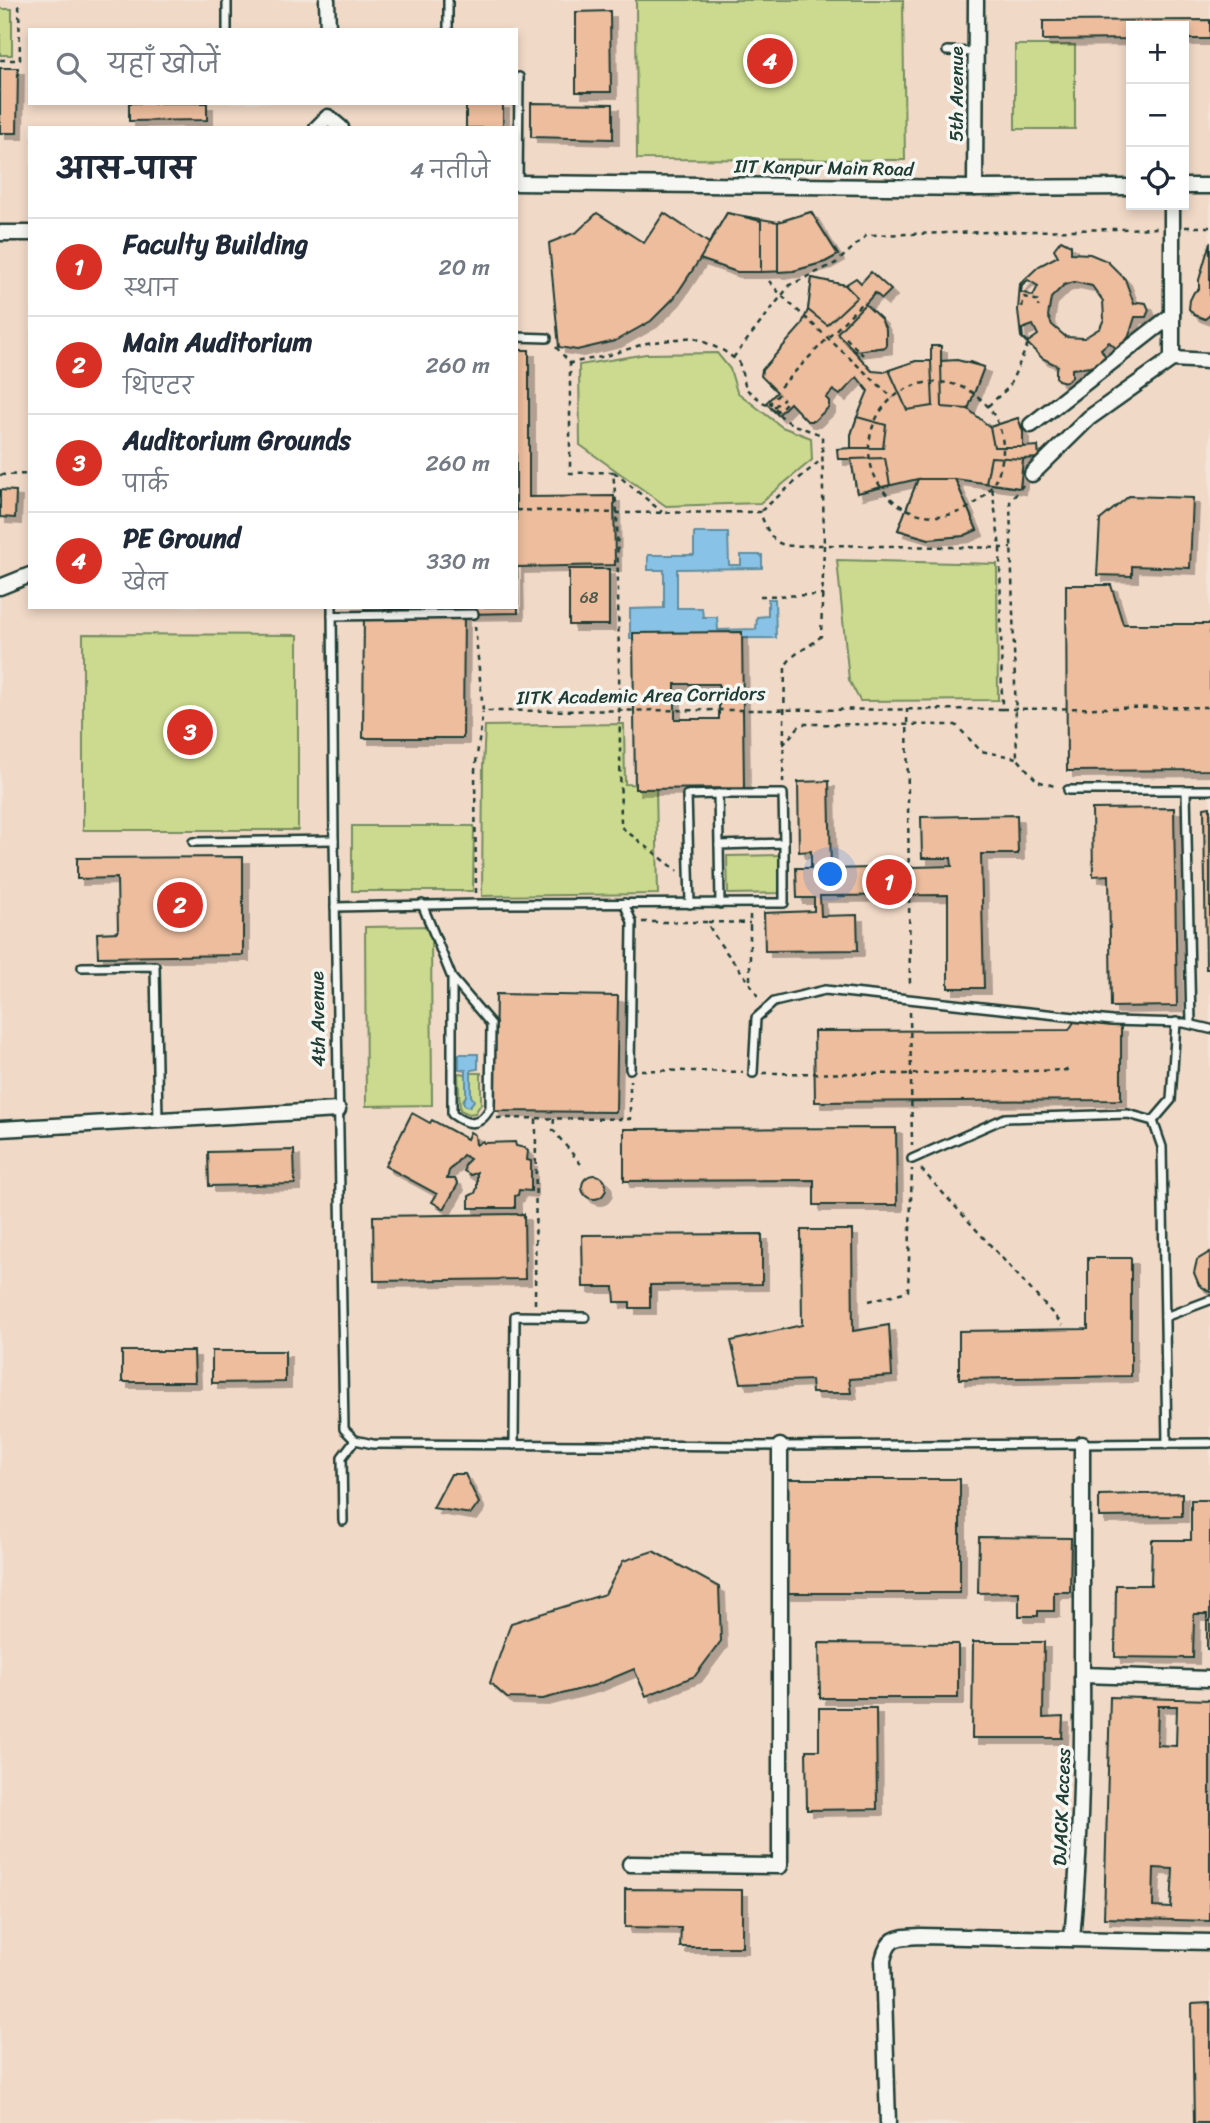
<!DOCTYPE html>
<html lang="hi">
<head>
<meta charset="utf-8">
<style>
  :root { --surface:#fff; --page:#f6f6f7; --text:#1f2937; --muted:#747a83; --line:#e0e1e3; --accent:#d93025 }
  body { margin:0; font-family:Sriracha,"Playpen Sans Deva",sans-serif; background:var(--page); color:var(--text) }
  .controls { position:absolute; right:21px; top:21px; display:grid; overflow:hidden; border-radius:0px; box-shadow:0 4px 10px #0003 }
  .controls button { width:63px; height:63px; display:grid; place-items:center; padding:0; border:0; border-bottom:2px solid var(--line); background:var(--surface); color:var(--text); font:35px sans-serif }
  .you { position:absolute; left:831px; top:875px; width:24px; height:24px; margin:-18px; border:5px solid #fff; border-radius:50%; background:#1a73e8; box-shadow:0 0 0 10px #1a73e833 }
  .badge { display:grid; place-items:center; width:46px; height:46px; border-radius:50%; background:var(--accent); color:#fff; font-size:23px; font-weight:700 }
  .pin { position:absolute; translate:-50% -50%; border:4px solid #fff; box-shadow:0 2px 7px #0006 }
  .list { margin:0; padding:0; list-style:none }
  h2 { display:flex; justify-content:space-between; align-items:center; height:91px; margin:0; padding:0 28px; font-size:30px }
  h2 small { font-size:23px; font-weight:400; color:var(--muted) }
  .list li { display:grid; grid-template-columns:46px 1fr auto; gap:21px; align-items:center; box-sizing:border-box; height:98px; padding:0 28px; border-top:2px solid var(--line) }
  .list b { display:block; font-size:26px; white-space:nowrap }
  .list p { margin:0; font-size:23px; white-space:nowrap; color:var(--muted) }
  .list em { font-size:23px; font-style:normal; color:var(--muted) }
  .icon { flex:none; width:38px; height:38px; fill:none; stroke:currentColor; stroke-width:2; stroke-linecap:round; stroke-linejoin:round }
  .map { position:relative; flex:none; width:1210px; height:2123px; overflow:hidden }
  .search { position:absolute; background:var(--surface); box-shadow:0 4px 10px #0003; left:28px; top:28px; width:490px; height:77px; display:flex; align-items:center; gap:18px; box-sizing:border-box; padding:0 24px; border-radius:0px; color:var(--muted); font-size:26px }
  .panel { position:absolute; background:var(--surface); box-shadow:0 4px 10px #0003; left:28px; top:126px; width:490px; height:483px; border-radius:0px }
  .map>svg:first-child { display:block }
  .built { fill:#f1d9c7; fill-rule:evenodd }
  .green { fill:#cbda8e; stroke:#758c61; stroke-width:2 }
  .water { fill:#88c3e7; stroke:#5e8d9f; stroke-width:2 }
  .building { fill:#edbd9e; stroke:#1f3d34; stroke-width:2; fill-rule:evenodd; filter:url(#shadow) }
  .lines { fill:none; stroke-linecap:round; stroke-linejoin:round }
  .service-casing { stroke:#1f3d34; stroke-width:12 }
  .minor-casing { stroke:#1f3d34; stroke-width:19 }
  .path { stroke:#1f3d34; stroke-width:2.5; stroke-dasharray:5 5; stroke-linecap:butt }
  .service { stroke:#f6f6f2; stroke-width:7 }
  .minor { stroke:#f6f6f2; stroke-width:14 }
  .labels { text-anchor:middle; stroke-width:7; stroke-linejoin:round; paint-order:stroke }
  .number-label { font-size:16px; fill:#525d4e }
  .street-label { font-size:19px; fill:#1f3d34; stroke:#f6f6f2 }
</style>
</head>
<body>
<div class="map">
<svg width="1210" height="2123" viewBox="0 0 1210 2123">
  <defs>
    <filter id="shadow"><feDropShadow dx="6" dy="6" stdDeviation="0" flood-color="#0004"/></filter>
  </defs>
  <rect width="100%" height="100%" fill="#f3e5d9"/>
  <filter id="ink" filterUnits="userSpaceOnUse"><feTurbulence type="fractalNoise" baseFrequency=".0143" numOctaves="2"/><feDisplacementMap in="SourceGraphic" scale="14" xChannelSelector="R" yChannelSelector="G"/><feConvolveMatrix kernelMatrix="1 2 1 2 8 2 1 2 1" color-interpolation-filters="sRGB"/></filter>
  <g filter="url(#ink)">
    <!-- built -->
    <path class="built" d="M0,0h1210v2123h-1210zM1131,26h53v179h-53zM30,30h486v73h-486zM30,128h486v479h-486z"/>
    <!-- green -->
    <g class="green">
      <polygon points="636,0 903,0 905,160 637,159"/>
      <rect x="0" y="9" width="12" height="46"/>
      <rect x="1015" y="45" width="60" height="84"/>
      <polygon points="717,353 730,369 737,392 782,427 811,438 812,460 760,503 666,506 580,445 579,365 646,354"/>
      <polygon points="837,560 997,564 998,700 860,701 849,680"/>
      <polygon points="83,634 298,635 298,830 83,830"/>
      <polygon points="624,724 625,784 656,785 658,894 482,896 483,767 485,726"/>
      <polygon points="352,826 474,826 473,891 352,891"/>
      <polygon points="782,855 782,893 728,894 727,856"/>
      <polygon points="431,926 432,1105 366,1106 365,927"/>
      <polygon points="458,1073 466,1074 466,1096 464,1099 471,1096 471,1073 481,1073 481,1104 475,1113 469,1114 460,1110"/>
    </g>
    <!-- water -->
    <g class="water">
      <polygon points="694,533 728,533 729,565 741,565 741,555 762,555 762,568 677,569 677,608 702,608 703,617 717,617 718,630 756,629 757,617 768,616 768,599 775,599 776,638 630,639 630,609 664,608 664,570 648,570 648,555 694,555"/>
      <polygon points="459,1054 478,1054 478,1069 471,1070 471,1096 474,1101 469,1107 465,1106 463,1101 466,1096 466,1070 459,1069"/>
    </g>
    <!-- building -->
    <g class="building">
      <polygon points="610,11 611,92 576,92 576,12"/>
      <polygon points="1210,20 1210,39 1184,39 1184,26 1131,26 1131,39 1043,40 1043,21"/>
      <polygon points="0,68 18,68 17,133 0,133"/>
      <polygon points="129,103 207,103 207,120 129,121"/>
      <rect x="466" y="103" width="37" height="25"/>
      <polygon points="531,103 613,104 613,139 531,137"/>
      <polygon points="811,212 838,255 825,262 793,271 761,272 737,272 700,259 674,298 651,321 615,341 577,350 559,347 549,243 577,232 597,213 644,243 664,213 709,243 727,213 778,222"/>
      <polygon points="811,212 838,255 825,262 793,271 778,272 778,222"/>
      <polygon points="727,213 761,221 761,272 737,272 700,259"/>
      <path d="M1061,240l10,5v8l19,1 17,7 18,18 9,25 4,-2 8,1 3,7 -3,7h-11l-6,19 -14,21 -24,10 -19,2v8l-6,5 -8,-2 -2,-3v-8l2,-3 -16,-8 -21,-21 -3,-27 2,-26 19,-18 19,-10 -4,-7zM1028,280l10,6 -5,10 -12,-4 1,-7zM1074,282l18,4 11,15 1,18 -4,9 -16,10 -18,-1 -14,-12 -4,-9 3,-18 13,-13zM1033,325l5,10 -10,7 -5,-4 -1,-9zM1109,342l9,8 -3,7 -8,2 -6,-10z"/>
      <polygon points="1210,242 1210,315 1205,319 1194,315 1189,309 1190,300 1194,292 1199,289 1199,280"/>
      <polygon points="871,272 891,290 882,299 875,293 865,304 881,319 886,330 886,347 854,351 872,371 884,372 916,361 931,361 931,346 941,346 941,361 970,362 984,367 968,409 990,427 1018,418 1023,432 1023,447 1038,446 1039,458 1023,459 1020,488 955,479 977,530 963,536 929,539 898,530 918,479 857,493 851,459 838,459 837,449 851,448 851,435 857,417 868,391 857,377 840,395 833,390 826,398 829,401 829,407 814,421 807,421 790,403 778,415 766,403 777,392 761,376 762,370 801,326 808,310 812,278 845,285 856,278 861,283"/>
      <polygon points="812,278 845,285 857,297 827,325 808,310"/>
      <polygon points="865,304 881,319 886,330 886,347 854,351 837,333"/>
      <polygon points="516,350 529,350 529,497 614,496 615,565 517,567 518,613 408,615 408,607 516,607"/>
      <polygon points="957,360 984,367 968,409 942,407 941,361"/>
      <polygon points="916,361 931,361 933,406 907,410 889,370"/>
      <polygon points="857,417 886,425 883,448 851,448 851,435"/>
      <polygon points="1018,418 1023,432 1023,447 994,447 990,427"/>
      <polygon points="991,457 1023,459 1020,488 986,483"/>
      <polygon points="885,458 890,485 857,493 851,459"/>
      <polygon points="918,479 955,479 977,530 963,536 929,539 898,530"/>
      <polygon points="0,490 16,491 15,518 0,517"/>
      <polygon points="1129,496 1193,498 1190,568 1132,566 1132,576 1097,575 1100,520"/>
      <rect x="569" y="569" width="40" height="56"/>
      <polygon points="1066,585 1111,585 1123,624 1210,624 1210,770 1067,771"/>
      <polygon points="364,609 464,609 463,738 363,738"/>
      <path d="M742,632l2,156 -109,1 -2,-156zM675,684h44v35h-44z"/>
      <polygon points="829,781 831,869 952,866 951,858 922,858 921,817 1017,815 1018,854 981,854 984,988 948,988 948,895 820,896 821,916 857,915 858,950 765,951 764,913 814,911 814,898 797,898 796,868 811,868 811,851 799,852 798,782"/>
      <polygon points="1210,807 1210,969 1206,969 1204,808"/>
      <polygon points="1174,808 1177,1006 1111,1007 1109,875 1093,876 1092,809"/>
      <polygon points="243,857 243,955 98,957 97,933 118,932 117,878 77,879 77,858"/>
      <polygon points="496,994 618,996 616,1112 494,1111"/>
      <polygon points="1074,1022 1121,1026 1121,1100 815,1102 814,1031 1069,1030"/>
      <polygon points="412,1113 430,1123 432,1120 467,1139 470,1132 475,1135 476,1145 483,1141 484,1143 515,1142 516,1146 525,1148 528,1151 527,1160 531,1161 531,1191 519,1190 518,1195 515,1196 515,1208 469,1208 469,1196 475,1193 477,1188 477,1172 471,1175 464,1171 465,1164 470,1159 463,1155 449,1171 447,1179 455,1179 458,1184 444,1209 432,1202 437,1194 385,1166"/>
      <polygon points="896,1128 897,1205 814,1205 814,1180 624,1181 624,1129"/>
      <polygon points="294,1150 295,1184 209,1186 208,1152"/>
      <circle cx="594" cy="1187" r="12"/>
      <polygon points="524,1214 525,1279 374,1281 373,1216"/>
      <polygon points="801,1230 852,1230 853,1331 889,1325 892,1376 849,1379 851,1393 812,1393 811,1380 741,1383 731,1341 802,1325"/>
      <polygon points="762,1234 762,1284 650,1285 650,1308 630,1308 630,1302 615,1302 614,1287 583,1287 582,1235"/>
      <polygon points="1210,1252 1210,1292 1199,1285 1194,1273 1197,1260"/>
      <polygon points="1088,1258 1131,1258 1131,1376 959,1379 959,1331 1088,1329"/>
      <polygon points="122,1351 194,1351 195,1382 122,1382"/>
      <polygon points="212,1351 285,1351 285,1382 212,1383"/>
      <polygon points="451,1474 465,1474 479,1503 471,1514 433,1508"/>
      <rect x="785" y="1479" width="175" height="114"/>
      <polygon points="1182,1493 1182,1516 1099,1517 1099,1495"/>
      <polygon points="1191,1500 1210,1500 1210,1649 1207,1649 1207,1614 1194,1614 1193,1658 1115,1657 1116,1585 1151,1585 1152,1540 1191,1540"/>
      <polygon points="979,1537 1071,1538 1070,1592 1054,1592 1054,1611 1038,1611 1038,1616 1019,1616 1019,1592 978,1593"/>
      <polygon points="653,1551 719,1587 721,1641 695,1676 646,1696 634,1669 596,1685 543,1699 507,1698 490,1683 511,1623 605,1594 623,1561"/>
      <polygon points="973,1642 1044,1642 1043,1718 1063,1717 1062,1738 972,1738"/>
      <polygon points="819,1643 958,1644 958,1698 820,1698"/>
      <path d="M1110,1697l100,3v221l-106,-3zM1158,1706h19l-1,40 -19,-1zM1154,1868l19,1 -2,39 -18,-1z"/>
      <polygon points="819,1708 876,1708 877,1809 807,1810 806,1750 819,1750"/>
      <polygon points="625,1889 742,1890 742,1947 680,1947 681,1928 625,1927"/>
      <polygon points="1210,2003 1210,2123 1194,2123 1192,2004"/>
    </g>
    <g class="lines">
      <!-- service casing -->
      <g class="service-casing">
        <g id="service">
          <polyline points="227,30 227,0"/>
          <polyline points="448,30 448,0"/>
          <polyline points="947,51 975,52"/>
          <polyline points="518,183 519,77"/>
          <polyline points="516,337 547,338"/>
          <polyline points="332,607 334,840 344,1429 355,1440 373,1444 780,1446 1210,1443"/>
          <polyline points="332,616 474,614"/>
          <polyline points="1068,790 1210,790"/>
          <polyline points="1186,790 1191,1024"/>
          <polyline points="718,794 783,794 784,843"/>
          <polyline points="193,842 334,840"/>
          <polyline points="624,903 632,922 630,1069"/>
          <path d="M422,904l30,74v136c16,12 28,13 38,-6l1,-84 -39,-46"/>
          <polyline points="690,904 687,795 718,794 719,845"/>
          <polyline points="335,907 477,904 784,903 784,843 719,845 720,904"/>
          <polyline points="82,967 155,966 158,1120"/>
          <polyline points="753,1073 756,1018 774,1002 825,990 1112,1021 1184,1023 1210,1029"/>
          <polyline points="1153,1121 1171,1100 1176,1022"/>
          <polyline points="912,1159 1005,1118 1128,1114 1153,1121 1162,1147 1167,1444"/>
          <polyline points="1165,1317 1210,1300"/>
          <polyline points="514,1445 515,1316 585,1317"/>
          <polyline points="343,1521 342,1457 355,1440"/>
        </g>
      </g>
      <!-- minor casing -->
      <g class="minor-casing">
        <g id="minor">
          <polyline points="327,0 328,30"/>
          <polyline points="317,128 328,117 341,128"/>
          <polyline points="516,183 975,188 1131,187"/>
          <polyline points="1184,186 1210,186"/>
          <polyline points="975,188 976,0"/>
          <polyline points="0,233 30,233"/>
          <polyline points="1172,359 1172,205"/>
          <polyline points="1031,425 1172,315"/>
          <polyline points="1032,474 1089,418 1172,359 1210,361"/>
          <polyline points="0,587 30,575"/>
          <polyline points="0,1129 338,1110"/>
          <polyline points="1082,1444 1082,1675 1210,1679"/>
          <polyline points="630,1864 780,1866 780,1446"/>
          <path d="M1072,1939c8,-88 11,-175 10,-264"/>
          <path d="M888,2123l-5,-163c6,-25 15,-22 37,-24l290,6"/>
        </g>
      </g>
      <!-- path -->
      <g class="path">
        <polyline points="0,60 20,60 19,0"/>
        <polyline points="1185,227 1210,227"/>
        <polyline points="769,281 781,295 893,398"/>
        <polyline points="1022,307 1024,297 1039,301 1038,307"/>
        <polyline points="846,338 863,355"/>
        <polyline points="556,347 570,363 570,473 613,472 617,513 621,827 678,871"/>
        <polyline points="733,358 790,285 836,263 867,235 1158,228"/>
        <circle cx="936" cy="449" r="67"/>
        <polyline points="780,387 864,301"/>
        <polyline points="779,394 770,403 778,411 787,402"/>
        <polyline points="988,406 1009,387 1028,344"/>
        <polyline points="774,407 784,398"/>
        <polyline points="614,472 662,512"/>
        <polyline points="0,475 30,474"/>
        <polyline points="1023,485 1010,502 1017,758 1037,781 1058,787"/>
        <path d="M516,510l101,3 143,-1c15,42 23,33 64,33l-2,-110 -31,-11 -45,-35 -7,-27 -15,-11 -31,-14 -46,6 -41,13 -36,7"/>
        <polyline points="761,511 822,459"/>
        <polyline points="760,596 823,595"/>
        <polyline points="475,626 483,711 1002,709 1000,548 992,487"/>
        <polyline points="907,708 910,988"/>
        <polyline points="1002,709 1210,707"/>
        <polyline points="783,745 801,724 956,725 981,751 1017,758"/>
        <path d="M783,783l2,-116c7,-15 25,-19 36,-31l3,-91 187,3"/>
        <polyline points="476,893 475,770 483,712"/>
        <polyline points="750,915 750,981"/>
        <path d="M642,922h65c14,29 38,49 52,77"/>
        <polyline points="708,922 750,923"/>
        <polyline points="910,1012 912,1145"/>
        <polyline points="641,1070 743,1072"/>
        <polyline points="763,1073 910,1074 1071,1070"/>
        <polyline points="497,1118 630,1119 630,1080"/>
        <polyline points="554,1119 553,1130 584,1168"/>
        <polyline points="921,1169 1063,1325"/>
        <polyline points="869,1301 908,1291 912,1169"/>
        <polyline points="535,1304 536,1119"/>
      </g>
      <!-- service -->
      <use href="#service" class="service"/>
      <!-- minor -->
      <use href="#minor" class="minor"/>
    </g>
  </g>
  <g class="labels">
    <!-- number labels -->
    <g class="number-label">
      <text x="589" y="603">68</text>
    </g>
    <!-- street labels -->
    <g class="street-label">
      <text transform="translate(956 94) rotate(-90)" y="7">5th Avenue</text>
      <text transform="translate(824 167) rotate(1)" y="7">IIT Kanpur Main Road</text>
      <text transform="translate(641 695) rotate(-1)" y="7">IITK Academic Area Corridors</text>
      <text transform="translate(317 1019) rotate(-91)" y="7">4th Avenue</text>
      <text transform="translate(1061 1807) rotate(-88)" y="7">DJACK Access</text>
    </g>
  </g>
</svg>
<div class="controls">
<button>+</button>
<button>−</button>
<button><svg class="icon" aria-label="locate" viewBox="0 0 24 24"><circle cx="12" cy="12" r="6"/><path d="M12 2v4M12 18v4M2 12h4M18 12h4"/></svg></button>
</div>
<div class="you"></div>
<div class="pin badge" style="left:889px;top:882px">1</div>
<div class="pin badge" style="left:180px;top:905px">2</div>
<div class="pin badge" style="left:190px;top:732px">3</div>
<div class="pin badge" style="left:770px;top:61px">4</div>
<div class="search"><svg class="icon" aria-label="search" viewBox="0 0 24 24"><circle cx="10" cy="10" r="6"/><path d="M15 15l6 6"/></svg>यहाँ खोजें</div>
<section class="panel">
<h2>आस-पास<small>4 नतीजे</small></h2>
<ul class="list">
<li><span class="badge">1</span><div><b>Faculty Building</b><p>स्थान</p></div><em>20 m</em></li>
<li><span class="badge">2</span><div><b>Main Auditorium</b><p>थिएटर</p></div><em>260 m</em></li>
<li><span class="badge">3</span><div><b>Auditorium Grounds</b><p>पार्क</p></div><em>260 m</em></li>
<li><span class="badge">4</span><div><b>PE Ground</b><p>खेल</p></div><em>330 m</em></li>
</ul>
</section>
</div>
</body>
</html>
